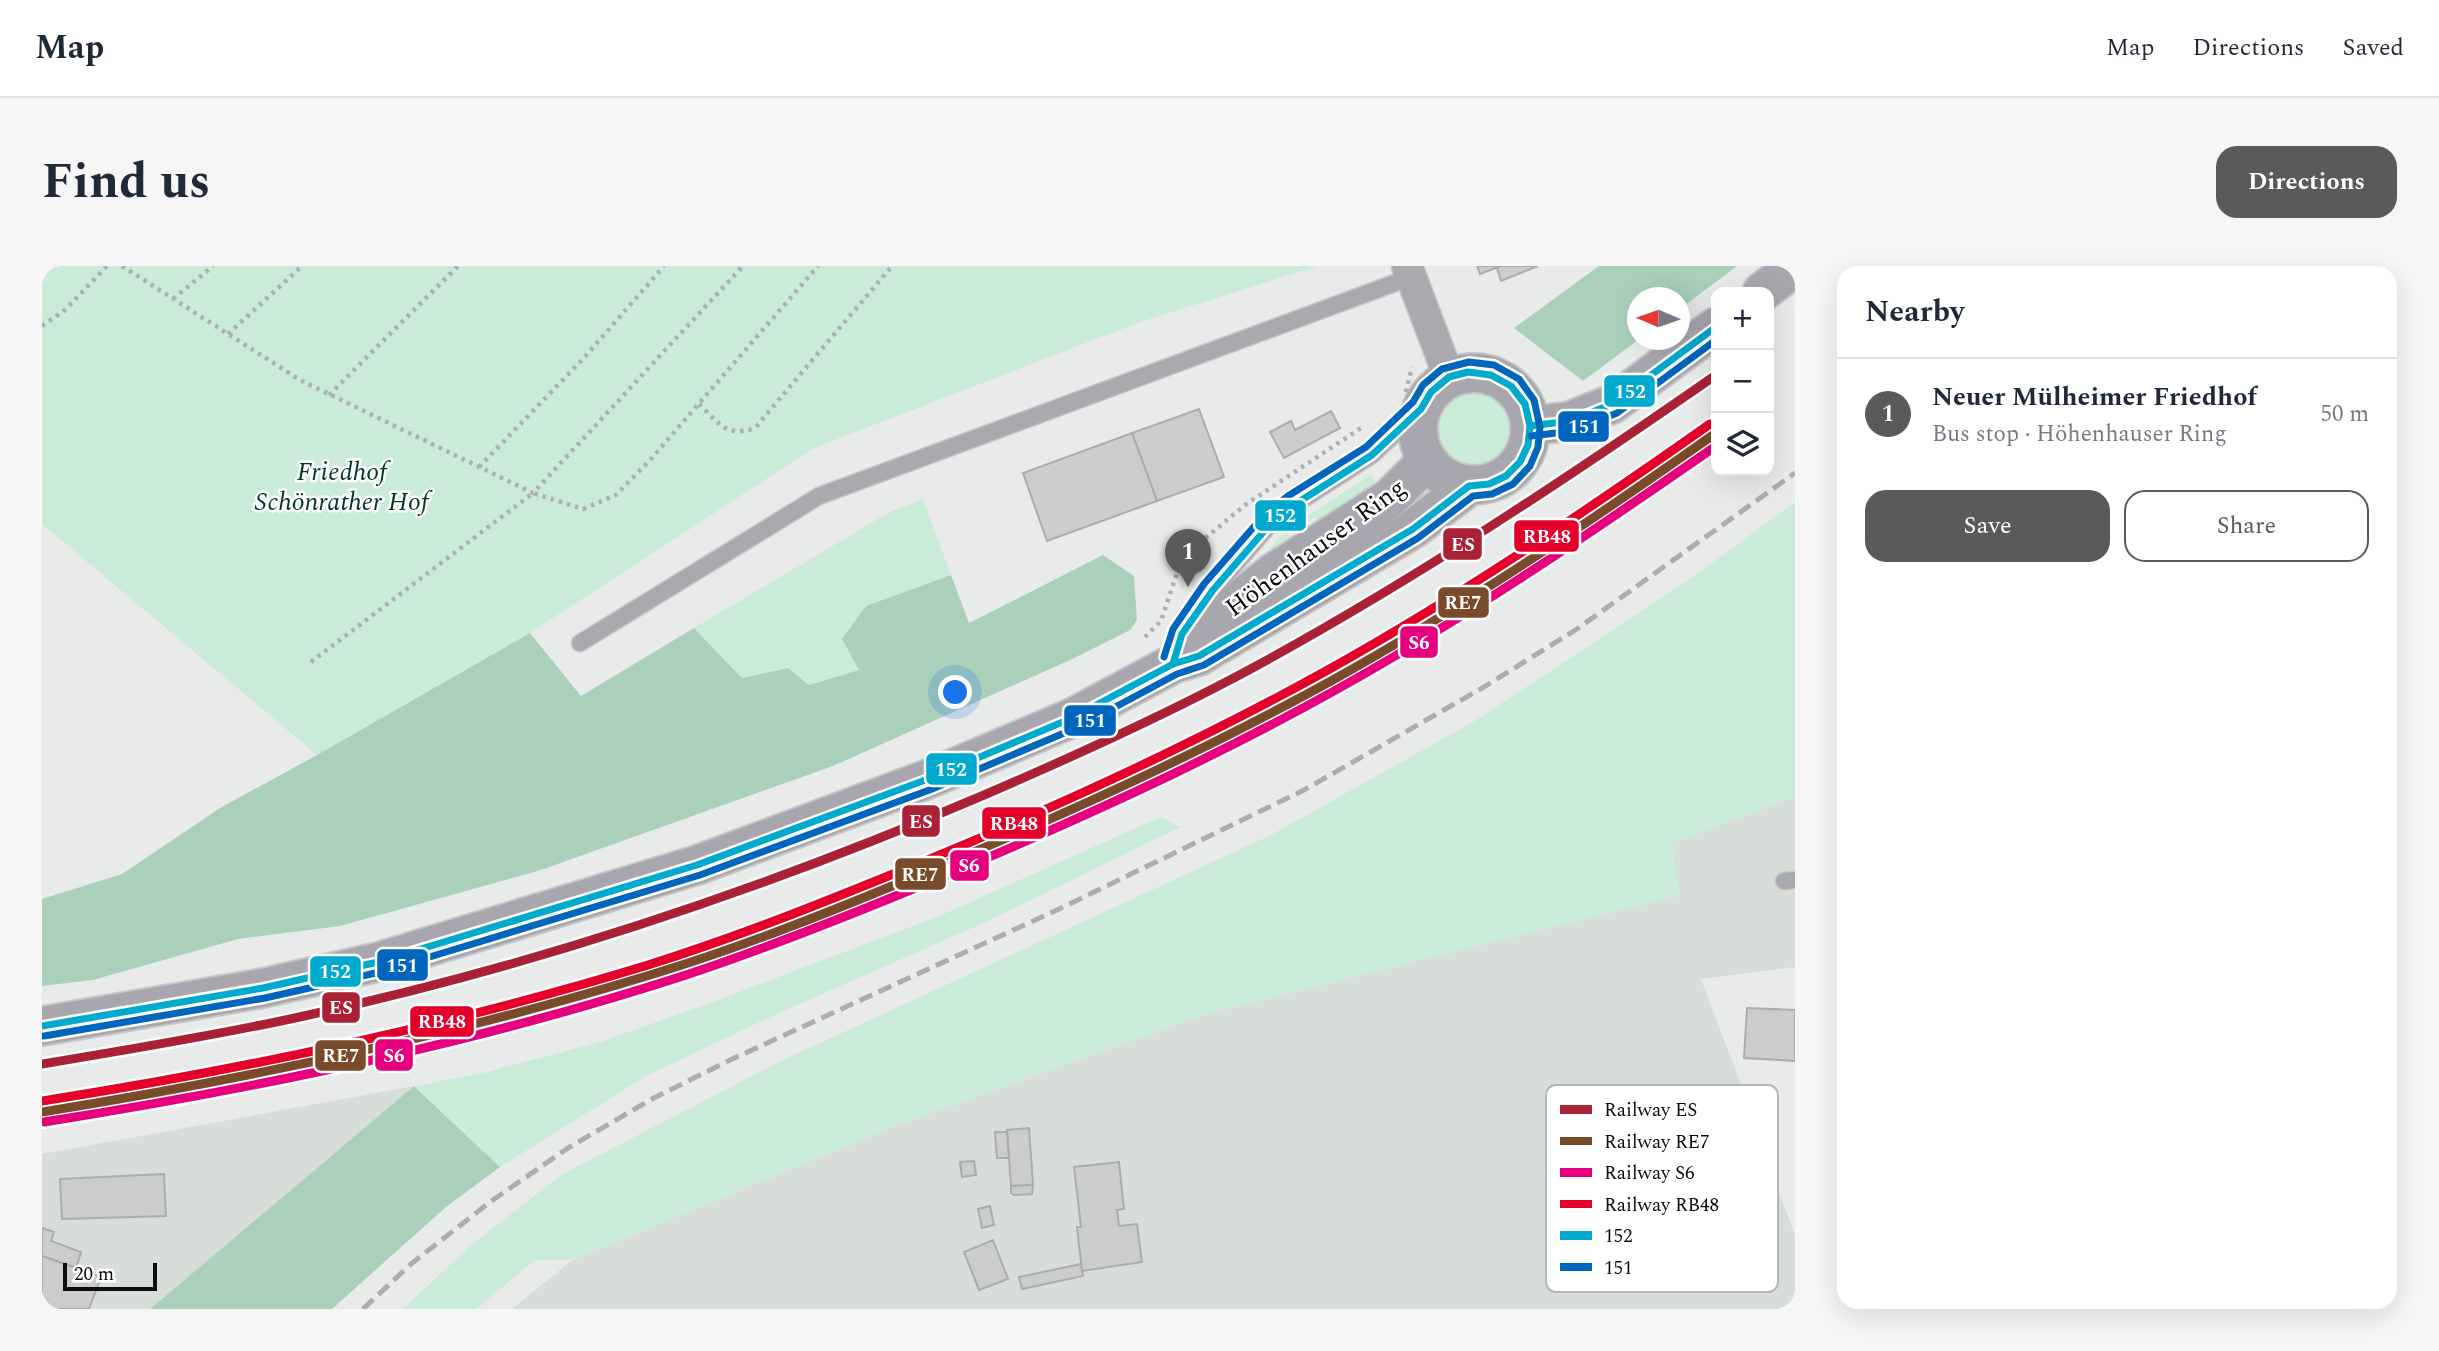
<!DOCTYPE html>
<html lang="en">
<head>
<meta charset="utf-8">
<style>
  :root { --surface:#fff; --page:#f6f6f7; --text:#1f2937; --muted:#747a83; --line:#e0e1e3; --accent:#595a59 }
  body { margin:0; font-family:Spectral,serif; background:var(--page); color:var(--text) }
  .controls { position:absolute; right:21px; top:21px; display:grid; overflow:hidden; border-radius:14px; box-shadow:0 7px 28px #0002 }
  .controls button { width:63px; height:63px; display:grid; place-items:center; padding:0; border:0; border-bottom:2px solid var(--line); background:var(--surface); color:var(--text); font:35px sans-serif }
  .compass { position:absolute; left:1585px; top:21px; width:63px; height:63px; border-radius:50%; background:var(--surface); box-shadow:0 7px 28px #0002; rotate:272deg }
  .scale { position:absolute; left:21px; bottom:18px; width:94px; box-sizing:border-box; padding-left:7px; border:4px solid #0b0c0b; border-top:0; font-size:19px; line-height:24px; white-space:nowrap; color:#0b0c0b; -webkit-text-stroke:5px #fff; paint-order:stroke }
  .you { position:absolute; left:914px; top:427px; width:24px; height:24px; margin:-18px; border:5px solid #fff; border-radius:50%; background:#1a73e8; box-shadow:0 0 0 10px #1a73e833 }
  .badge { display:grid; place-items:center; width:46px; height:46px; border-radius:50%; background:var(--accent); color:#fff; font-size:23px; font-weight:700 }
  .pin { position:absolute; translate:-50% -58px; filter:drop-shadow(0 2px 4px #0008) }
  .pin::after { content:''; position:absolute; top:37px; width:24px; height:21px; background:inherit; clip-path:polygon(0 0,100% 0,50% 100%) }
  .list { margin:0; padding:0; list-style:none }
  h2 { display:flex; justify-content:space-between; align-items:center; height:91px; margin:0; padding:0 28px; font-size:30px }
  h2 small { font-size:23px; font-weight:400; color:var(--muted) }
  .list li { display:grid; grid-template-columns:46px 1fr auto; gap:21px; align-items:center; box-sizing:border-box; height:112px; padding:0 28px; border-top:2px solid var(--line) }
  .list b { display:block; font-size:26px; white-space:nowrap }
  .list p { margin:0; font-size:23px; white-space:nowrap; color:var(--muted) }
  .list em { font-size:23px; font-style:normal; color:var(--muted) }
  .actions { display:flex; gap:14px; padding:21px 28px }
  .actions a { flex:1; padding:16px 0; border:2px solid var(--accent); border-radius:21px; text-align:center; font-size:24px; color:var(--accent) }
  .actions .main { background:var(--accent); color:#fff }
  .icon { flex:none; width:38px; height:38px; fill:none; stroke:currentColor; stroke-width:2; stroke-linecap:round; stroke-linejoin:round }
  .map { position:relative; flex:none; width:1753px; height:1043px; overflow:hidden; border-radius:21px }
  header { display:flex; align-items:center; gap:42px; box-sizing:border-box; height:98px; padding:0 35px; background:var(--surface); border-bottom:2px solid var(--line) }
  header strong { font-size:33px }
  nav { display:flex; gap:38px; margin-inline-start:auto; font-size:24px }
  .intro { display:flex; align-items:center; justify-content:space-between; box-sizing:border-box; height:168px; padding:0 42px }
  h1 { margin:0; font-size:49px }
  .button { padding:18px 32px; border-radius:21px; background:var(--accent); color:#fff; font-size:24px; font-weight:700 }
  main { display:flex; gap:42px; padding:0 42px }
  aside { flex:1; background:var(--surface); border-radius:21px; box-shadow:0 7px 28px #0002 }
  .map>svg:first-child { display:block }
  .built { fill:#d7ddd9 }
  .green { fill:#c9ebd7 }
  .forest { fill:#aad0ba }
  .building { fill:#cbcdcc; stroke:#abacab; stroke-width:2 }
  .lines { fill:none; stroke-linecap:round; stroke-linejoin:round }
  .lane-casing { stroke:#c5c7c6; stroke-width:19 }
  .street-casing { stroke:#c5c7c6; stroke-width:33 }
  .secondary-casing { stroke:#c5c7c6; stroke-width:42 }
  .path { stroke:#aeafb2; stroke-width:4.5; stroke-dasharray:3.5 5; stroke-linecap:butt }
  .lane { stroke:#aaa9b0; stroke-width:16 }
  .street { stroke:#aaa9b0; stroke-width:30 }
  .secondary { stroke:#a8a7af; stroke-width:38 }
  .rail { stroke:#adacae; stroke-width:5; stroke-dasharray:14 7; stroke-linecap:butt }
  .bus-1-casing { stroke:#fff; stroke-width:12 }
  .bus-2-casing { stroke:#fff; stroke-width:12 }
  .bus-1 { stroke:#00a9ce; stroke-width:7 }
  .bus-2 { stroke:#0065bd; stroke-width:7 }
  .rail-1-casing { stroke:#fff; stroke-width:14 }
  .rail-2-casing { stroke:#fff; stroke-width:14 }
  .rail-3-casing { stroke:#fff; stroke-width:14 }
  .rail-4-casing { stroke:#fff; stroke-width:14 }
  .rail-1 { stroke:#aa2135; stroke-width:9 }
  .rail-2 { stroke:#7a4b2a; stroke-width:9 }
  .rail-3 { stroke:#e6007e; stroke-width:9 }
  .rail-4 { stroke:#e4002b; stroke-width:9 }
  .labels { text-anchor:middle; stroke-width:5; stroke-linejoin:round; paint-order:stroke }
  .park-label { font-size:26px; font-style:italic; fill:#013a21; stroke:#fff }
  .street-label { font-size:26px; fill:#0b0c0b; stroke:#fff }
  .key { fill:#fff; stroke:#b6b6b6; stroke-width:2 }
  .key-label { font-size:19px; fill:#0b0c0b }
  .line-badge { stroke:#fff; stroke-width:2.5 }
  .badge-label { font-size:19px; text-anchor:middle; font-weight:bold; fill:#fff }
</style>
</head>
<body>
<header>
<strong>Map</strong>
<nav><a>Map</a><a>Directions</a><a>Saved</a></nav>
</header>
<div class="intro"><h1>Find us</h1><a class="button">Directions</a></div>
<main>
<div class="map">
<svg width="1753" height="1043" viewBox="0 0 1753 1043">
  <rect width="100%" height="100%" fill="#e9ebea"/>
  <!-- built -->
  <g class="built">
    <polygon points="1753,531 1753,701 1659,713 1706,837 1753,970 1753,1043 470,1043 530,994 853,860 1167,747 1638,629 1629,577"/>
    <polygon points="372,820 108,1043 0,1043 0,888"/>
  </g>
  <!-- green -->
  <g class="green">
    <polygon points="0,0 1276,0 1098,56 772,182 488,367 275,489 0,258"/>
    <circle cx="1431" cy="163" r="36"/>
    <polygon points="1330,208 1333,220 1277,256 1273,251 1246,267 1249,273 1229,284 1227,283 1245,263"/>
    <polygon points="881,233 909,309 824,340 817,404 766,419 746,402 700,412 652,362 846,247"/>
    <polygon points="1753,236 1753,531 1630,577 1638,629 1167,747 853,860 530,994 493,994 434,1043 361,1043 428,980 519,909 737,796 1229,569 1431,456 1651,311"/>
    <polygon points="1119,551 1138,561 946,655 737,747 604,810 458,901 373,820 441,807 558,776 657,741 895,651"/>
  </g>
  <!-- forest -->
  <g class="forest">
    <polygon points="1557,0 1695,0 1638,43 1638,32 1596,32 1596,74 1541,115 1472,62"/>
    <polygon points="1061,289 1092,310 1095,354 1088,364 1026,395 791,500 496,605 298,660 196,673 51,714 0,720 0,633 80,608 178,542 275,489 488,367 539,430 652,362 700,412 746,402 767,419 817,404 800,373 824,340 909,309 927,357"/>
    <polygon points="372,820 458,901 404,941 290,1043 108,1043"/>
  </g>
  <!-- building -->
  <g class="building">
    <polygon points="1435,0 1459,0 1438,8"/>
    <polygon points="1459,0 1496,0 1459,15 1455,2"/>
    <polygon points="1157,143 1182,211 1115,235 1090,167"/>
    <polygon points="1289,145 1298,162 1242,192 1228,166 1249,155 1253,164"/>
    <polygon points="1090,167 1115,235 1005,275 981,207"/>
    <polygon points="1705,742 1753,744 1753,795 1702,792"/>
    <polygon points="987,862 991,919 969,920 965,864"/>
    <polygon points="953,866 965,866 967,892 955,892"/>
    <polygon points="932,895 934,909 920,911 918,896"/>
    <polygon points="1077,896 1082,943 1075,944 1077,960 1095,958 1100,996 1040,1005 1035,961 1039,961 1032,901"/>
    <polygon points="122,908 124,950 20,953 18,913"/>
    <polygon points="991,919 990,928 972,929 969,927 969,920"/>
    <polygon points="948,940 952,959 940,962 936,943"/>
    <polygon points="0,962 12,966 9,975 39,986 34,1002 0,990"/>
    <polygon points="951,974 966,1013 937,1024 922,986"/>
    <polygon points="0,990 59,1011 47,1043 0,1043"/>
    <polygon points="1039,998 1041,1010 980,1023 977,1011"/>
  </g>
  <g class="lines">
    <!-- lane casing -->
    <g class="lane-casing">
      <g id="lane">
        <polyline points="1145,362 1171,324 1230,256 1252,239 1330,189 1379,143"/>
        <polyline points="538,377 777,230 1369,11"/>
        <polyline points="1742,615 1753,614"/>
      </g>
    </g>
    <!-- street casing -->
    <g class="street-casing">
      <polyline id="street" points="1365,0 1407,111"/>
    </g>
    <!-- secondary casing -->
    <g class="secondary-casing">
      <g id="secondary">
        <polyline points="1720,26 1753,1"/>
        <circle cx="1432" cy="163" r="56"/>
        <polyline points="1488,160 1528,155 1570,138 1674,61"/>
        <polyline points="1152,376 1192,338 1231,307 1348,232 1385,195"/>
        <polyline points="0,760 221,722 336,696 655,599 886,513 1030,452 1131,398 1157,390 1371,263 1427,220"/>
      </g>
    </g>
    <!-- path -->
    <g class="path">
      <polyline points="80,0 258,114 491,227 701,0"/>
      <polyline points="131,33 171,0"/>
      <polyline points="0,60 23,44 65,0"/>
      <polyline points="186,68 260,0"/>
      <polyline points="1364,126 1370,101"/>
      <polyline points="287,129 416,0"/>
      <path d="M657,138c20,19 27,34 56,24l137,-162"/>
      <polyline points="437,201 540,94 622,0"/>
      <polyline points="1103,371 1119,355 1137,301 1149,284 1203,239 1322,160"/>
      <polyline points="269,396 491,227 541,243 574,229 609,193 776,0"/>
    </g>
    <!-- lane -->
    <use href="#lane" class="lane"/>
    <!-- street -->
    <use href="#street" class="street"/>
    <!-- secondary -->
    <use href="#secondary" class="secondary"/>
    <!-- rail -->
    <polyline class="rail" points="321,1043 369,998 448,936 526,882 610,833 686,795 1015,644 1262,524 1442,421 1535,363 1753,207"/>
    <!-- bus-1 casing -->
    <g class="bus-1-casing">
      <g id="bus-1">
        <polygon points="1426,106 1449,109 1469,120 1483,138 1488,160 1486,179 1478,196 1464,210 1447,218 1427,220 1371,263 1157,390 1131,398 1140,368 1171,324 1230,256 1252,239 1330,189 1379,143 1389,126 1407,111"/>
        <polyline points="1488,160 1528,155 1570,138 1674,61"/>
        <polyline points="0,760 221,722 336,696 655,599 886,513 1030,452 1131,398"/>
      </g>
    </g>
    <!-- bus-2 casing -->
    <g class="bus-2-casing">
      <g id="bus-2">
        <polyline points="1489,170 1531,165 1575,147 1674,74"/>
        <polyline points="2,770 223,732 338,706 658,609 890,523 1034,462 1135,408 1162,399 1376,272 1431,230 1450,228 1471,218 1488,200 1496,181 1498,161 1492,134 1477,113 1452,99 1427,96 1400,103 1381,119 1371,136 1324,181 1246,230 1223,248 1162,318 1131,363 1122,391"/>
      </g>
    </g>
    <!-- bus-1 -->
    <use href="#bus-1" class="bus-1"/>
    <!-- bus-2 -->
    <use href="#bus-2" class="bus-2"/>
    <!-- rail-1 casing -->
    <g class="rail-1-casing">
      <path id="rail-1" d="M0,798c85,-14 169,-28 253,-46 237,-51 467,-128 689,-223 93,-40 186,-82 274,-130 159,-87 310,-187 458,-290"/>
    </g>
    <!-- rail-2 casing -->
    <g class="rail-2-casing">
      <path id="rail-2" d="M0,846c205,-33 409,-76 608,-137 96,-29 190,-67 283,-106 136,-56 269,-117 398,-188 133,-74 260,-160 385,-248"/>
    </g>
    <!-- rail-3 casing -->
    <g class="rail-3-casing">
      <path id="rail-3" d="M2,856c216,-34 433,-79 642,-147 87,-29 172,-63 256,-98 155,-65 308,-135 453,-221 110,-65 216,-137 321,-210"/>
    </g>
    <!-- rail-4 casing -->
    <g class="rail-4-casing">
      <path id="rail-4" d="M0,835c204,-32 407,-75 606,-136 96,-30 189,-68 282,-106 135,-56 268,-117 396,-188 133,-74 259,-159 384,-247"/>
    </g>
    <!-- rail-1 -->
    <use href="#rail-1" class="rail-1"/>
    <!-- rail-2 -->
    <use href="#rail-2" class="rail-2"/>
    <!-- rail-3 -->
    <use href="#rail-3" class="rail-3"/>
    <!-- rail-4 -->
    <use href="#rail-4" class="rail-4"/>
  </g>
  <g class="labels">
    <!-- park labels -->
    <g class="park-label">
      <text x="300" y="214">Friedhof<tspan x="300" dy="30">Schönrather Hof</tspan></text>
    </g>
    <!-- street labels -->
    <g class="street-label">
      <text transform="translate(1273 281) rotate(-36)" y="9">Höhenhauser Ring</text>
    </g>
  </g>
  <!-- legend -->
  <rect x="1504" y="819" width="232" height="207" rx="10" class="key"/>
  <rect x="1518" y="839" width="32" height="9" fill="#aa2135"/>
  <rect x="1518" y="871" width="32" height="8" fill="#7a4b2a"/>
  <rect x="1518" y="902" width="32" height="9" fill="#e6007e"/>
  <rect x="1518" y="934" width="32" height="8" fill="#e4002b"/>
  <rect x="1518" y="965" width="32" height="9" fill="#00a9ce"/>
  <rect x="1518" y="997" width="32" height="8" fill="#0065bd"/>
  <g class="key-label">
    <text x="1562" y="850">Railway ES</text>
    <text x="1562" y="882">Railway RE7</text>
    <text x="1562" y="913">Railway S6</text>
    <text x="1562" y="945">Railway RB48</text>
    <text x="1562" y="976">152</text>
    <text x="1562" y="1008">151</text>
  </g>
  <g class="line-badge">
    <rect x="1561" y="108" width="53" height="34" rx="7" fill="#00a9ce"/>
    <rect x="1515" y="144" width="53" height="33" rx="7" fill="#0065bd"/>
    <rect x="1212" y="233" width="53" height="33" rx="7" fill="#00a9ce"/>
    <rect x="1471" y="253" width="67" height="34" rx="7" fill="#e4002b"/>
    <rect x="1400" y="261" width="41" height="34" rx="7" fill="#aa2135"/>
    <rect x="1395" y="320" width="53" height="33" rx="7" fill="#7a4b2a"/>
    <rect x="1357" y="359" width="40" height="34" rx="7" fill="#e6007e"/>
    <rect x="1021" y="438" width="54" height="33" rx="7" fill="#0065bd"/>
    <rect x="883" y="486" width="53" height="34" rx="7" fill="#00a9ce"/>
    <rect x="859" y="538" width="40" height="34" rx="7" fill="#aa2135"/>
    <rect x="939" y="540" width="66" height="34" rx="7" fill="#e4002b"/>
    <rect x="907" y="583" width="41" height="33" rx="7" fill="#e6007e"/>
    <rect x="852" y="591" width="53" height="34" rx="7" fill="#7a4b2a"/>
    <rect x="334" y="682" width="53" height="34" rx="7" fill="#0065bd"/>
    <rect x="267" y="689" width="53" height="33" rx="7" fill="#00a9ce"/>
    <rect x="279" y="725" width="40" height="33" rx="7" fill="#aa2135"/>
    <rect x="367" y="739" width="66" height="33" rx="7" fill="#e4002b"/>
    <rect x="332" y="772" width="40" height="34" rx="7" fill="#e6007e"/>
    <rect x="272" y="773" width="53" height="33" rx="7" fill="#7a4b2a"/>
  </g>
  <g class="badge-label">
    <text x="1588" y="132">152</text>
    <text x="1542" y="167">151</text>
    <text x="1238" y="256">152</text>
    <text x="1505" y="277">RB48</text>
    <text x="1421" y="285">ES</text>
    <text x="1421" y="343">RE7</text>
    <text x="1377" y="383">S6</text>
    <text x="1048" y="461">151</text>
    <text x="909" y="510">152</text>
    <text x="879" y="562">ES</text>
    <text x="972" y="564">RB48</text>
    <text x="927" y="606">S6</text>
    <text x="878" y="615">RE7</text>
    <text x="360" y="706">151</text>
    <text x="293" y="712">152</text>
    <text x="299" y="748">ES</text>
    <text x="400" y="762">RB48</text>
    <text x="352" y="796">S6</text>
    <text x="299" y="796">RE7</text>
  </g>
</svg>
<div class="controls">
<button>+</button>
<button>−</button>
<button><svg class="icon" aria-label="layers" viewBox="0 0 24 24"><path d="M12 4l9 5-9 5-9-5zM3 14l9 5 9-5"/></svg></button>
</div>
<svg class="compass" viewBox="-18 -18 36 36"><path d="M0-13l5 13h-10z" fill="#e53935"/><path d="M0 13l5-13h-10z" fill="#747a83"/></svg>
<div class="scale">20 m</div>
<div class="you"></div>
<div class="pin badge" style="left:1146px;top:321px">1</div>
</div>
<aside>
<h2>Nearby<small></small></h2>
<ul class="list">
<li><span class="badge">1</span><div><b>Neuer Mülheimer Friedhof</b><p>Bus stop · Höhenhauser Ring</p></div><em>50 m</em></li>
</ul>
<div class="actions"><a class="main">Save</a><a>Share</a></div>
</aside>
</main>
</body>
</html>
